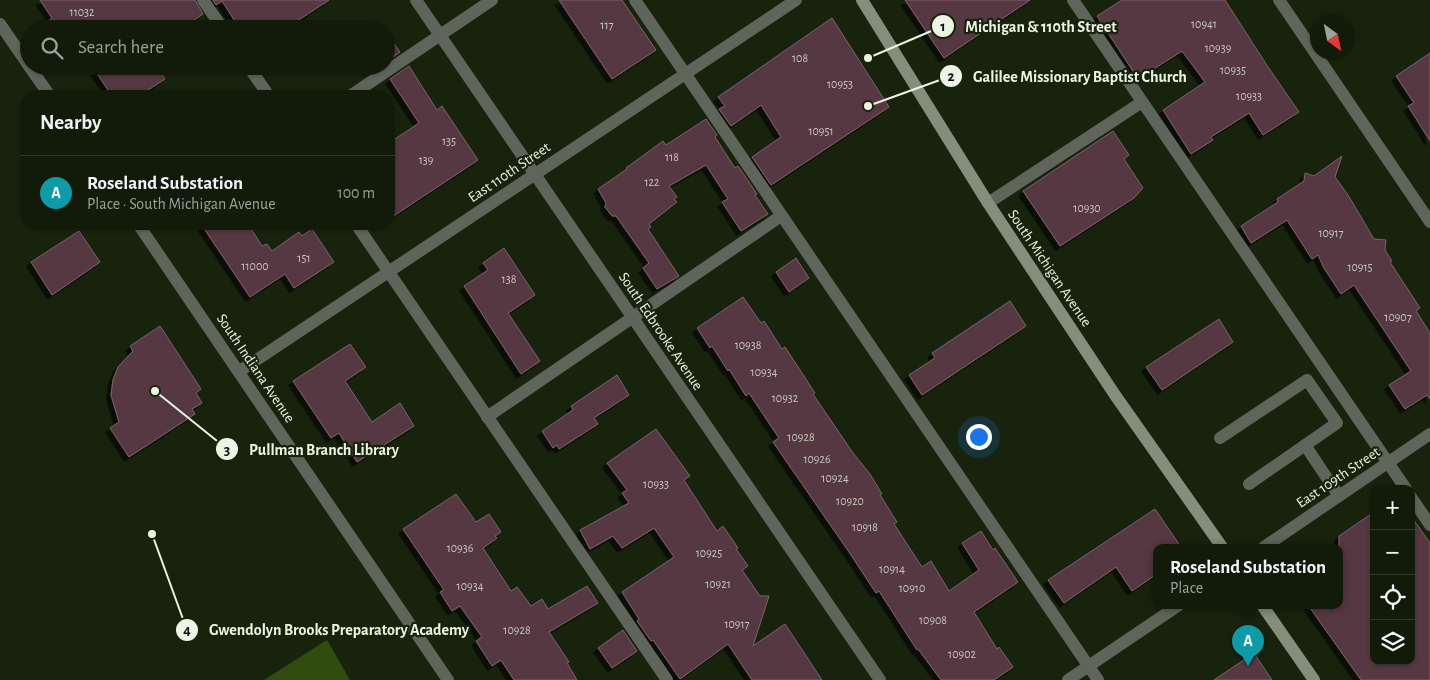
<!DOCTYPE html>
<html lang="en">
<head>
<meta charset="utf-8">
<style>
  :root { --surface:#121a0a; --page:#1f2718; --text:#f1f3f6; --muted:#9ca19c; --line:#31382b; --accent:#2563eb }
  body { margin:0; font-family:"Alegreya Sans",sans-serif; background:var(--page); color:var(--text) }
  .controls { position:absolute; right:15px; bottom:15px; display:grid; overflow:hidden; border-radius:10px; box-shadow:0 1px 4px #0004 }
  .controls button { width:45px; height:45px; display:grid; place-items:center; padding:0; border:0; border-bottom:1px solid var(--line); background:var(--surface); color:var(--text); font:25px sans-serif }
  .compass { position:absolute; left:1310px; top:15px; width:45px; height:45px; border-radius:50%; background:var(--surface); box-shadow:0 1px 4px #0004; rotate:147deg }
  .you { position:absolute; left:978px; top:436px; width:18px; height:18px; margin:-12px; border:4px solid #fff; border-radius:50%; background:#1a73e8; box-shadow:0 0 0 8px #1a73e833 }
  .badge { display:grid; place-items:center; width:32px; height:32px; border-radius:50%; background:var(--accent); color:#fff; font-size:16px; font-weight:700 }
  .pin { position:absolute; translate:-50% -41px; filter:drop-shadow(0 1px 2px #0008) }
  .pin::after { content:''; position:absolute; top:26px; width:18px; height:15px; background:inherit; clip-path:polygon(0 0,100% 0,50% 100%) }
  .popup { position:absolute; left:1153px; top:544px; width:190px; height:65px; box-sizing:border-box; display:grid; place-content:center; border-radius:10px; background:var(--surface); filter:drop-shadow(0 1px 4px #0005); font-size:16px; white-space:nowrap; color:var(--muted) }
  .popup b { font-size:19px; color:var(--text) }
  .popup::after { content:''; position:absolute; left:50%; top:100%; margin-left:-10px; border:10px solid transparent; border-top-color:var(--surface) }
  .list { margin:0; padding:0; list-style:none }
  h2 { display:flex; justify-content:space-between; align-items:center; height:65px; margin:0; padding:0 20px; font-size:21px }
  h2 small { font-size:16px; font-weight:400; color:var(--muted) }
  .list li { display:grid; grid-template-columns:32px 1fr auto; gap:15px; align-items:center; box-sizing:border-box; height:75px; padding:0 20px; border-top:1px solid var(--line) }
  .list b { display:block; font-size:19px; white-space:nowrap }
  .list p { margin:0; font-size:16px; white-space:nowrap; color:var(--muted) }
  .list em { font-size:16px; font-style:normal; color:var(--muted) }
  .icon { flex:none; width:28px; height:28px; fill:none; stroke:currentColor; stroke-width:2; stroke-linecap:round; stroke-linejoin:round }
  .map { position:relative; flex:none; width:1430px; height:680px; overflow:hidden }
  .search { position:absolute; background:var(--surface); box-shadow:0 1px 4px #0004; left:20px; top:20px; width:375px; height:55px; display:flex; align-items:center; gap:12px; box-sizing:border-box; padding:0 18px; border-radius:28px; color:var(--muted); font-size:19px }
  .panel { position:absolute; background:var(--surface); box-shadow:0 1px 4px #0004; left:20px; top:90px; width:375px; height:140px; border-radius:20px }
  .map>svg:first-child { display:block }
  .green { fill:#324b0e }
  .building { fill:#543943; stroke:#7e616b; filter:url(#shadow) }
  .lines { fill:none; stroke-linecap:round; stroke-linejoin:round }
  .lane { stroke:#60655b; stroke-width:12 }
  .street { stroke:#60655b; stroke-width:12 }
  .secondary { stroke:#858e7d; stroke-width:12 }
  .labels { text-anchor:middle; stroke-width:4.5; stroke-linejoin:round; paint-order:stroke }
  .number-label { font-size:12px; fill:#c7c5bd }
  .street-label { font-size:15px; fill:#edf4e6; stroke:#18230e }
  .leader { fill:none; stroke:#edf4e6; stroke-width:2 }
  .callout-dot { fill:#edf4e6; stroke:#18230e; stroke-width:2 }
  .mark-label { font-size:15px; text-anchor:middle; font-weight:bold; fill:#111 }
  .callout-label { font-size:16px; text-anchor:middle; font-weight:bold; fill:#edf4e6; stroke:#18230e; stroke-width:4.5; stroke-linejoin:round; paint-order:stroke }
</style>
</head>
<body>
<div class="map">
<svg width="1430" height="680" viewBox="0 0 1430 680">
  <defs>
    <filter id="shadow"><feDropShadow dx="-4.5" dy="4.5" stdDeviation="0" flood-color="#0009"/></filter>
  </defs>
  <rect width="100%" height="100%" fill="#18230e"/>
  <!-- green -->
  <polygon class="green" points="327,640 350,680 264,680"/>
  <!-- building -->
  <g class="building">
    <polygon points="40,0 195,0 203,14 181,29 39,29 52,18"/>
    <polygon points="213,0 329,0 285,29 240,29 222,1 216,5"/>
    <polygon points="559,0 622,0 656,50 612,79"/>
    <polygon points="905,0 1030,0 944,58"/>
    <polygon points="1122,0 1225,0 1268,67 1299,112 1263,135 1249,113 1211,137 1213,140 1191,154 1163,110 1205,82 1182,51 1138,79 1097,16"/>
    <polygon points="832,18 889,107 771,185 752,157 781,137 761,105 731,126 719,109 725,106 718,97"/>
    <polygon points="386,32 400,52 386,62"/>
    <polygon points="1430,53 1430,141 1408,106 1414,103 1396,76"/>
    <polygon points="92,66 156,66 165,79 139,96 112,96"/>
    <polygon points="409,66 437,110 442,106 478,160 389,219 389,143 419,123 390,79"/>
    <polygon points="706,119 717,135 715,137 735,168 738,166 757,194 755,195 768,214 741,231 722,202 728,199 706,165 669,186 677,197 674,199 677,202 649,224 651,227 648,229 679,276 657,289 643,268 649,263 616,216 612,216 605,207 606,203 598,189 627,169 626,168 663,141 666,145"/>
    <polygon points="1113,131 1129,155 1124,159 1143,188 1134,198 1060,246 1023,191"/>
    <polygon points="1342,156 1335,177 1348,195 1374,239 1386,240 1385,250 1392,261 1390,262 1420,308 1416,311 1430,333 1430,399 1427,395 1405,409 1389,385 1411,371 1354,285 1341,294 1324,268 1318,255 1312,259 1287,220 1251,243 1241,226 1278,202 1277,199 1304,181 1305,173 1314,176"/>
    <polygon points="201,224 248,224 262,246 267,244 272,251 299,232 302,236 312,229 334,262 294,288 285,274 250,297"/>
    <polygon points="79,231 100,262 52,295 31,262"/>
    <polygon points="504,248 535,295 508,313 540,361 521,374 464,286 488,270 483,263"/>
    <polygon points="796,258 809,278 789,292 776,272"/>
    <polygon points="743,297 761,323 764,321 782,349 785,347 815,393 813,394 853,453 870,474 882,494 880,495 897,522 894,524 922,567 931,561 949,591 979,570 962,543 981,531 993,550 995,548 1018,582 974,612 997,649 999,647 1013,667 994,680 941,680 918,649 917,650 879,591 876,593 849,552 773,442 779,438 749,393 746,396 729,369 728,371 712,346 710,348 697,328"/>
    <polygon points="1010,301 1026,326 922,395 909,375 935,358 932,353"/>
    <polygon points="1219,319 1233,342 1162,390 1146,367"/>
    <polygon points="160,326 201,389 196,393 202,403 192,409 195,414 129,457 110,428 119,422 111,395 113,380 118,367 133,351 130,346"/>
    <polygon points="350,344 366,367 345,381 372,422 400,403 414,426 357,462 339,433 331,438 293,381"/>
    <polygon points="617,375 629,395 594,418 598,424 559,449 557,445 553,448 542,431 573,410 571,406"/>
    <polygon points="656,429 690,476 684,480 717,531 723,526 738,548 736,549 748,566 742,570 760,596 769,596 753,646 785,624 822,680 752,680 728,644 680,679 653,640 651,641 637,621 639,619 622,592 674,557 654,528 622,548 613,536 590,549 580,530 629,503 622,493 627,490 607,463"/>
    <polygon points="456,494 476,522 489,514 501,532 495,536 497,538 483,548 511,591 517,587 531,606 542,599 548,609 587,586 598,603 549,632 569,662 567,663 577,680 514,680 501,660 492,666 476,641 482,637 460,606 452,611 440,592 444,590 403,529"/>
    <polygon points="1155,509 1181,547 1157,547 1157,574 1132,591 1116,567 1064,603 1048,580"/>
    <polygon points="1374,512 1374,661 1411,661 1411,516 1430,543 1430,680 1361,680 1308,605 1339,605 1339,536"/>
    <polygon points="623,630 637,651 612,668 598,648"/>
    <polygon points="1254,653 1272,680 1214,680"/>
  </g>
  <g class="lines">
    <!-- lane -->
    <g class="lane">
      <polyline points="203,0 223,29"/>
      <polyline points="635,0 1098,680"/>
      <polyline points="1073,0 1406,489"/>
      <polyline points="248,66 269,96"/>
      <polyline points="350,96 492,0"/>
      <polyline points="988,203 1142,102"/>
      <polyline points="356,224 667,680"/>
      <polyline points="487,417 781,216"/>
      <polyline points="1220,438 1307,380 1337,423 1249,484"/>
      <polyline points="1305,445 1339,496"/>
      <polyline points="1411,497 1430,525"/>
    </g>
    <!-- street -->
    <g class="street">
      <polyline points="416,0 880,680"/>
      <polyline points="1279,0 1430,222"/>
      <polyline points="0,24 29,66"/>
      <polyline points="29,66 50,96"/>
      <polyline points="138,224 448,680"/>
      <polyline points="240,371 796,0"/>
      <polyline points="1264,547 1430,434"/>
      <polyline points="1068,680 1179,605"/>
    </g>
    <!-- secondary -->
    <g class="secondary">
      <polyline points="862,0 988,203 1115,395 1222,547"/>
      <polyline points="1262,605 1314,680"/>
    </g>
  </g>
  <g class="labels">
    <!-- number labels -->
    <g class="number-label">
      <text x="82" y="16">11032</text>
      <text x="1204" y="28">10941</text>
      <text x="607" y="29">117</text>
      <text x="1218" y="52">10939</text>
      <text x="800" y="62">108</text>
      <text x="1233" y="74">10935</text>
      <text x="840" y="88">10953</text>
      <text x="1249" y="100">10933</text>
      <text x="821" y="135">10951</text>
      <text x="449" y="145">135</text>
      <text x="672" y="161">118</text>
      <text x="426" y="164">139</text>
      <text x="652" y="186">122</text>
      <text x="1087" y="212">10930</text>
      <text x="1331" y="237">10917</text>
      <text x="304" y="262">151</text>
      <text x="255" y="270">11000</text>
      <text x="1360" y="271">10915</text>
      <text x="509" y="283">138</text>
      <text x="1398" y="321">10907</text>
      <text x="748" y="349">10938</text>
      <text x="764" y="376">10934</text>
      <text x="785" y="402">10932</text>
      <text x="801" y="441">10928</text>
      <text x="817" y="463">10926</text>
      <text x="835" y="482">10924</text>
      <text x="656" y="488">10933</text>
      <text x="850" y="505">10920</text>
      <text x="865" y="531">10918</text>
      <text x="460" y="552">10936</text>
      <text x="709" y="557">10925</text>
      <text x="892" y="573">10914</text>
      <text x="718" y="588">10921</text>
      <text x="470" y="590">10934</text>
      <text x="912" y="592">10910</text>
      <text x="933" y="624">10908</text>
      <text x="737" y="628">10917</text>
      <text x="517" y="634">10928</text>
      <text x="962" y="658">10902</text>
    </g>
    <!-- street labels -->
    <g class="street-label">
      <text transform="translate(509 172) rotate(-34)" y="5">East 110th Street</text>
      <text transform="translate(1050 268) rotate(56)" y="5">South Michigan Avenue</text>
      <text transform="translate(661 331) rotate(56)" y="5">South Edbrooke Avenue</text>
      <text transform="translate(256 368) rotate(56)" y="5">South Indiana Avenue</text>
      <text transform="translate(1338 477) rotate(-34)" y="5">East 109th Street</text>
    </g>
  </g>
  <!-- callouts -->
  <path class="leader" d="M868 58L943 26M868 106L951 76M155 391L227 449M152 534L187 630"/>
  <g class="callout-dot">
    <circle cx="868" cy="58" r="5"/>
    <circle cx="868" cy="106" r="5"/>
    <circle cx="155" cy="391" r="5"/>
    <circle cx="152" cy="534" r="5"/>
    <circle cx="943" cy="26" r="12"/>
    <circle cx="951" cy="76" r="12"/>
    <circle cx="227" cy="449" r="12"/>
    <circle cx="187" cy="630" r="12"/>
  </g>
  <g class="mark-label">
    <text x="943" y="31">1</text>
    <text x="951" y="81">2</text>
    <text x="227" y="455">3</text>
    <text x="187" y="635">4</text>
  </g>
  <g class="callout-label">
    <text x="1041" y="32">Michigan &amp; 110th Street</text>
    <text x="1080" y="82">Galilee Missionary Baptist Church</text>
    <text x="324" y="455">Pullman Branch Library</text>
    <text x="339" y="635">Gwendolyn Brooks Preparatory Academy</text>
  </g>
</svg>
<div class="controls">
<button>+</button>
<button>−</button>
<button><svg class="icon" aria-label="locate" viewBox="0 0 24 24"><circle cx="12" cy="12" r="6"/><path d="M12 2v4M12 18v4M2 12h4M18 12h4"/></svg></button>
<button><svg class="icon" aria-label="layers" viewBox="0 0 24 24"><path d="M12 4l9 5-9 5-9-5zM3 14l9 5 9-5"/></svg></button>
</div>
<svg class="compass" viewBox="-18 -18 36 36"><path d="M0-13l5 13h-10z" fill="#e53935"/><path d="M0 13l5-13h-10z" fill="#9ca19c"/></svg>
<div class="you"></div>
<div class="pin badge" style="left:1248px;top:666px;background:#0f9aa8">A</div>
<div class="popup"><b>Roseland Substation</b>Place</div>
<div class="search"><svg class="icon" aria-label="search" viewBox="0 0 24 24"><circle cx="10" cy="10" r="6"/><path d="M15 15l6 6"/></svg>Search here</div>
<section class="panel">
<h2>Nearby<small></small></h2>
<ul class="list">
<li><span class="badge" style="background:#0f9aa8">A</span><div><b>Roseland Substation</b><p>Place · South Michigan Avenue</p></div><em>100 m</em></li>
</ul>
</section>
</div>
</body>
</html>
